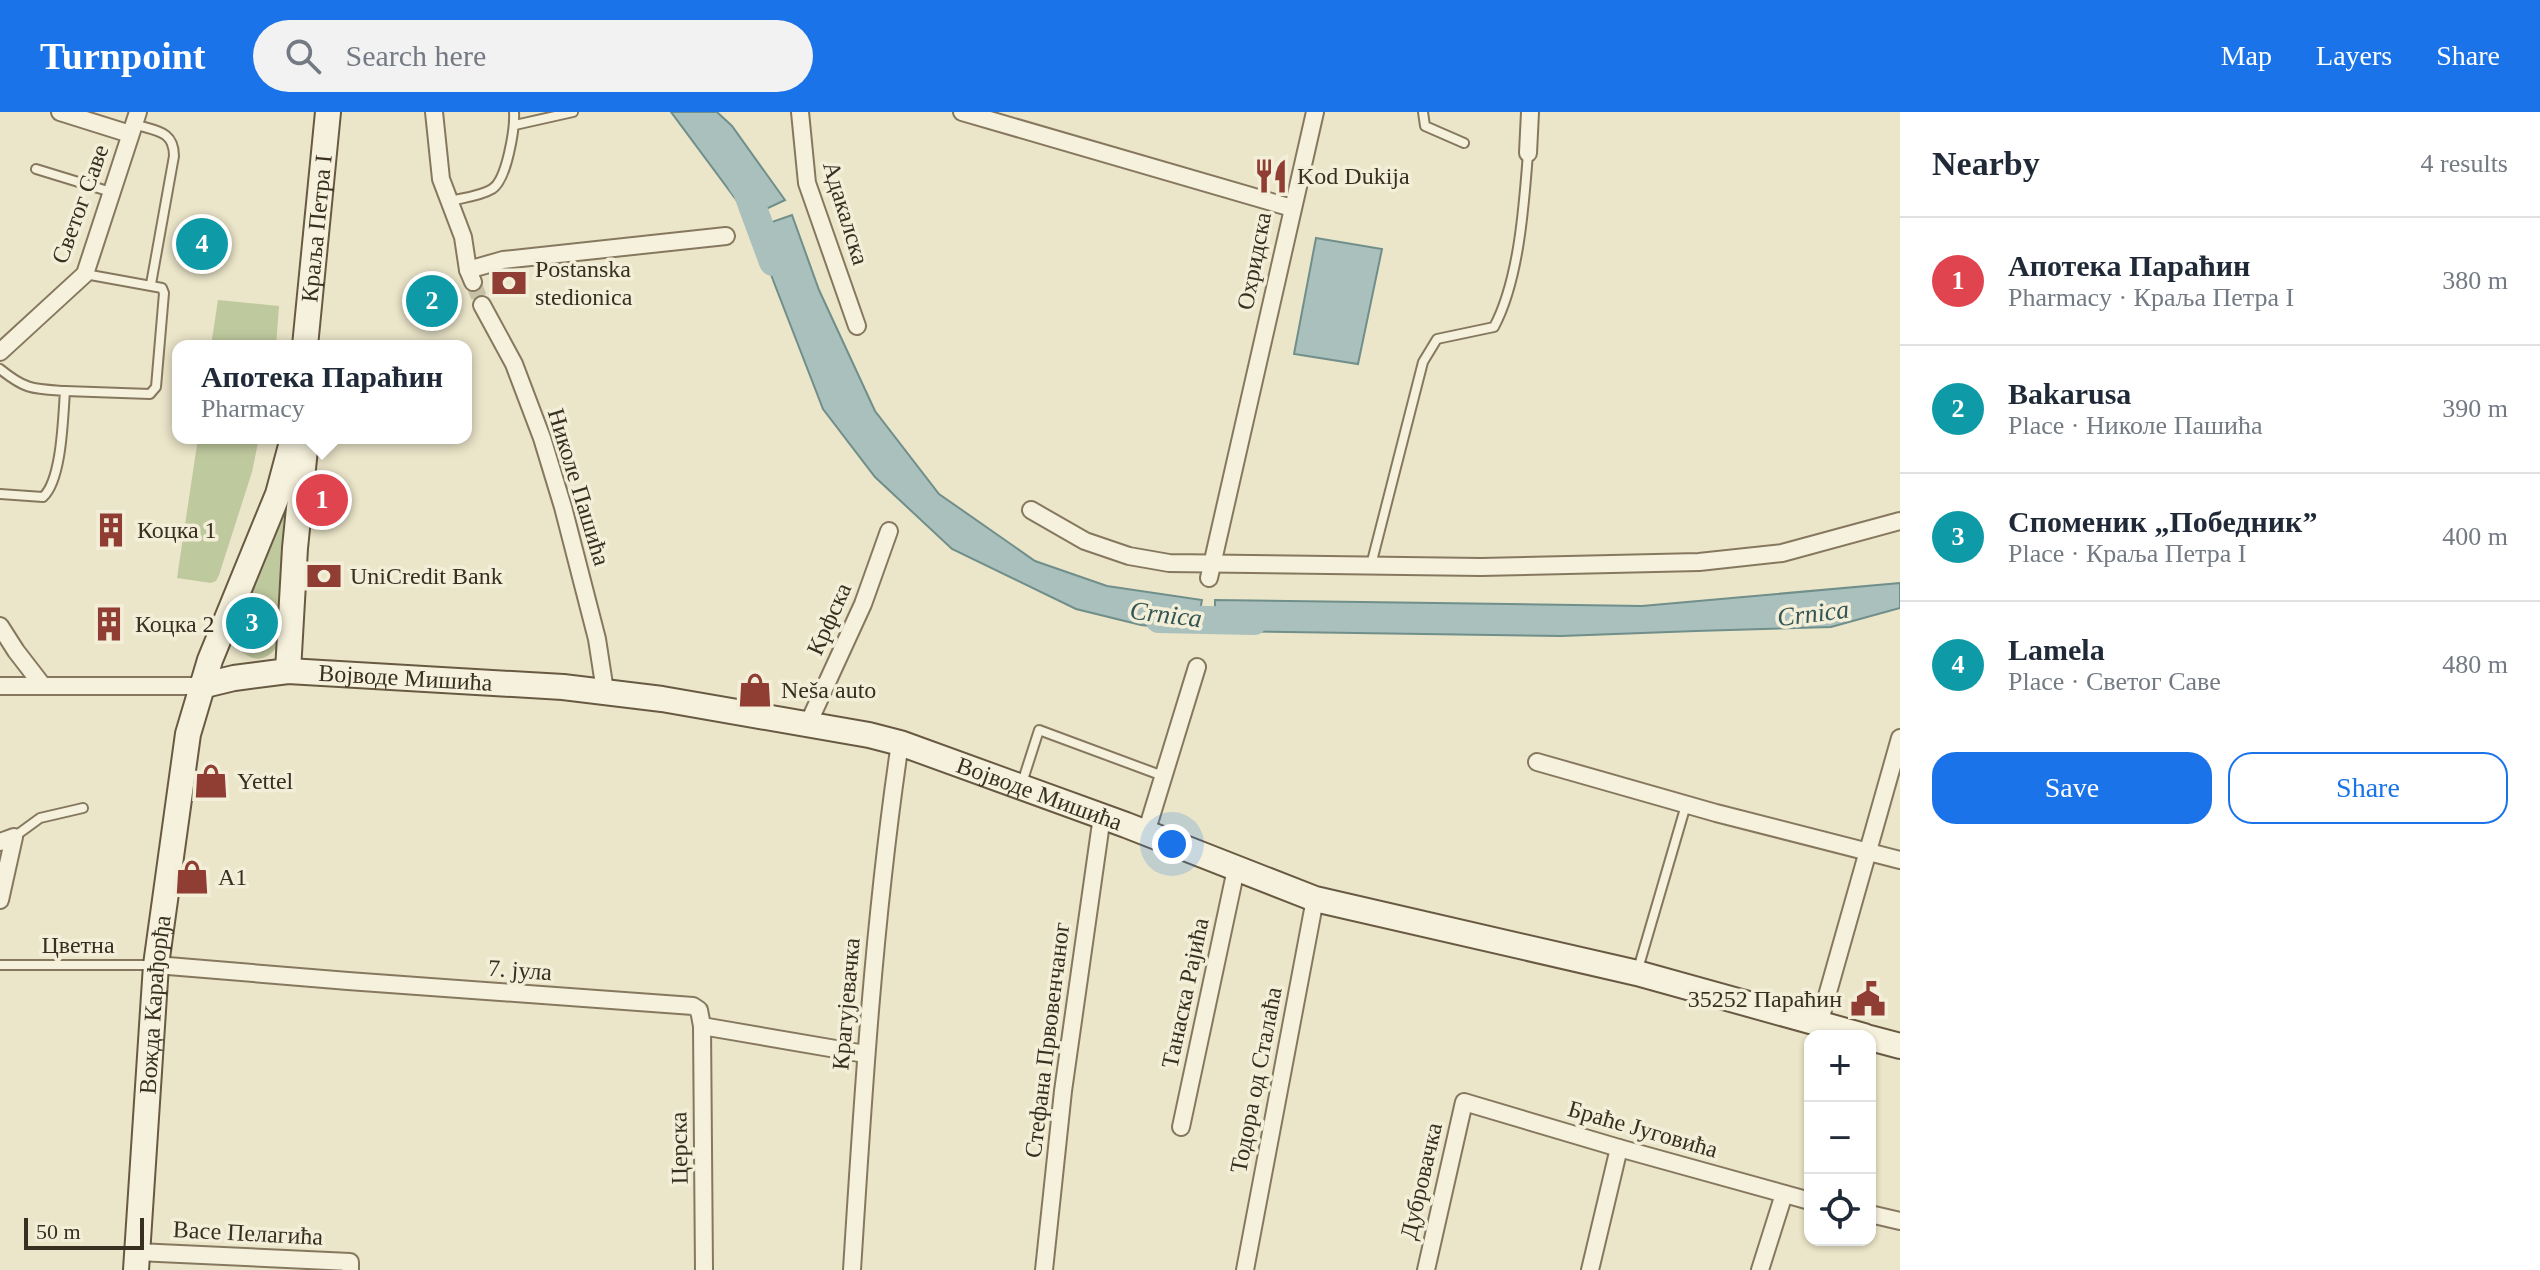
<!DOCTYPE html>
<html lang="en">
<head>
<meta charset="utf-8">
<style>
  :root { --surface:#fff; --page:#f2f2f3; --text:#1f2937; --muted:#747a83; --line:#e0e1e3; --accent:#1a73e8 }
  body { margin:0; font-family:Georgia,serif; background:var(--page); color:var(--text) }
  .controls { position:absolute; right:24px; bottom:24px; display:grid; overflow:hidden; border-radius:16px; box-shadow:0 2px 6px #0004 }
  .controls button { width:72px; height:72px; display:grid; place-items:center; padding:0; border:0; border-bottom:2px solid var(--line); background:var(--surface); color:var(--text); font:40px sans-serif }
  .scale { position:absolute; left:24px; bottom:20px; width:120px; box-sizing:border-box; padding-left:8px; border:4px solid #382f21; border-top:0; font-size:22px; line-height:28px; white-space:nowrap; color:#382f21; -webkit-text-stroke:6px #f3eed8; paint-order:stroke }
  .you { position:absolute; left:1172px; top:732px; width:28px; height:28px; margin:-20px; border:6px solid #fff; border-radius:50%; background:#1a73e8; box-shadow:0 0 0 12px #1a73e833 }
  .badge { display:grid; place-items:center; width:52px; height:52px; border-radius:50%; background:var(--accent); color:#fff; font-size:26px; font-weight:700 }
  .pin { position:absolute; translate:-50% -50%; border:4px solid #fff; box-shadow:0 2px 8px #0006 }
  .popup { position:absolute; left:172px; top:228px; width:300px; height:104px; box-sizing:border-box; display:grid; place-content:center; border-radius:16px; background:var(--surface); filter:drop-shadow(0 2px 6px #0005); font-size:26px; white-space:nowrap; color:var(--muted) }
  .popup b { font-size:30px; color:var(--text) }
  .popup::after { content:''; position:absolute; left:50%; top:100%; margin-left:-16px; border:16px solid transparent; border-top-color:var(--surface) }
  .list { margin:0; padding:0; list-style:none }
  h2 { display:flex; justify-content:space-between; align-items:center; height:104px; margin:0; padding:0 32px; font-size:34px }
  h2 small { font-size:26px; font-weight:400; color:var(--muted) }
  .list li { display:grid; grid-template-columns:52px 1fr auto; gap:24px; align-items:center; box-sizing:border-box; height:128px; padding:0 32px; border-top:2px solid var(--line) }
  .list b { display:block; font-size:30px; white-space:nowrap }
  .list p { margin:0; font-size:26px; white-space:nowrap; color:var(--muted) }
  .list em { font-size:26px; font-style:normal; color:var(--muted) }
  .actions { display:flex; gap:16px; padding:24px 32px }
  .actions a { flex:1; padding:18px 0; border:2px solid var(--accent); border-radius:24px; text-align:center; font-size:28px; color:var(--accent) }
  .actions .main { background:var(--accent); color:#fff }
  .icon { flex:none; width:44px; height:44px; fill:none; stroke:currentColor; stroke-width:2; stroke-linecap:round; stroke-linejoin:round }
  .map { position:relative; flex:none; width:1900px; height:1158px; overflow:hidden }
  header { display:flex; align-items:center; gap:48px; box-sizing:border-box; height:112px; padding:0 40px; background:var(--accent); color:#fff }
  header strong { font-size:38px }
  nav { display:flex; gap:44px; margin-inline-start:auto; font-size:28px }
  .search { width:560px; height:72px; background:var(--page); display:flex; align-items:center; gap:20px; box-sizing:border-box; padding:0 28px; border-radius:44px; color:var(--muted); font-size:30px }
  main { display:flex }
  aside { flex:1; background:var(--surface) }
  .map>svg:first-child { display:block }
  .green { fill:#bfc99e }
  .water { fill:#a9c0bc; stroke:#708e8a; stroke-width:2 }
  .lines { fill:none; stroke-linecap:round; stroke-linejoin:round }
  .river { stroke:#a9c0bc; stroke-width:28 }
  .street-tunnel { stroke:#c7c1a7; stroke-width:16; stroke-dasharray:16 8; stroke-linecap:butt }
  .lane-casing { stroke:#86785f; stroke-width:12 }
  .street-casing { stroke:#86785f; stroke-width:20 }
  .secondary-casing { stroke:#685942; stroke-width:28 }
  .lane { stroke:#f6f1dc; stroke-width:8 }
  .street { stroke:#f6f1dc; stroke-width:16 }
  .secondary { stroke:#f6f1dc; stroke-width:24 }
  .labels { text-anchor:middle; stroke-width:7; stroke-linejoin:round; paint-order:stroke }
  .poi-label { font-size:24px; fill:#382f21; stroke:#f3eed8; text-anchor:start }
  .street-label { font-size:24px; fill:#382f21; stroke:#f3eed8 }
  .water-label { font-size:26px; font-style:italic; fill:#325556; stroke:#f3eed8 }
</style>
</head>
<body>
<header>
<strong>Turnpoint</strong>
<div class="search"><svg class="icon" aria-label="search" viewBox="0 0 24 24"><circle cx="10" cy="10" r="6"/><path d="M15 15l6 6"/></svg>Search here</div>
<nav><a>Map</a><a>Layers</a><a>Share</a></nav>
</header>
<main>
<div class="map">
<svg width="1900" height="1158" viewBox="0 0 1900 1158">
  <rect width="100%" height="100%" fill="#ebe5c9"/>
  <!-- green -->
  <g class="green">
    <polygon points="218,188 279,194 276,234 211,234"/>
    <polygon points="198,326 259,326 252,360 219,463 216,469 211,471 177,466"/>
    <path d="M290,370l-11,161c-14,25 -36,18 -46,-6z"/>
  </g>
  <!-- water -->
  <g class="water">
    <polygon points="671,0 717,0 732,14 785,88 749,105"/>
    <polygon points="792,103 819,178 875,299 939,382 1035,449 1107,474 1202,488 1196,519 1141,513 1076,497 952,437 875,365 823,297 773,168 755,116"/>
    <polygon points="1316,126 1382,137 1358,252 1294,242"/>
    <polygon points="1900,471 1900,496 1831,515 1696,519 1561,524 1215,519 1215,488 1642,494"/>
  </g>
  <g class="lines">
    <!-- river -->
    <g class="river">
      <polyline points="741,70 746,77 773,150"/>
      <polyline points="1159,507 1254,509"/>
    </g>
    <!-- street-tunnel -->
    <polyline class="street-tunnel" points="473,170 482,193"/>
    <!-- lane casing -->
    <g class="lane-casing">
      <g id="lane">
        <polyline points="1423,0 1425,14 1464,31"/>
        <path d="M134,12c21,7 40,6 40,32l-23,128"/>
        <polyline points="515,13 573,0"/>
        <polyline points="36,57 111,80"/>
        <path d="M450,89c12,-3 31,-5 42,-12 15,-9 23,-61 22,-77"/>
        <path d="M0,257c26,21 33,20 65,22 -2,26 -3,89 -22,106l-43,-3"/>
        <polyline points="65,279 150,282 156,275 164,181 162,176 85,162"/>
        <path d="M1371,453l52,-203 14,-23 57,-12c25,-47 30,-121 34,-174"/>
        <polyline points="1021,674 1039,618 1163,664"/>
        <polyline points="14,725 40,706 83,696"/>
        <polyline points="0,853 151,853"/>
        <polyline points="1638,857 1686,693"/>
      </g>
    </g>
    <!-- street casing -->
    <g class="street-casing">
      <g id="street">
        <polyline points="60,0 130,22"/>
        <polyline points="434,0 441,67 463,125 468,158 473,170"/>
        <polyline points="800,0 807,71 857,214"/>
        <polyline points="962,0 1292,96"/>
        <polyline points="1528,41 1530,0"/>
        <polyline points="468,158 503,148 726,124"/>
        <polyline points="482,193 514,252 542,326 563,395 597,527 605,579"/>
        <polyline points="0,240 85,162 138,0"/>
        <polyline points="1031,398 1085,429 1129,444 1169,451 1481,455 1699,450 1782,441 1900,409"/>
        <polyline points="1209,466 1315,0"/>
        <polyline points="0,514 16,539 43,574"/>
        <polyline points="0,574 201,574"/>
        <polyline points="808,612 863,492 889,419"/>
        <polyline points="1537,650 1716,701 1900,748"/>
        <polyline points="1146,721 1197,555"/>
        <polyline points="0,730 14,725 0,788"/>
        <polyline points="156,853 348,869 693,894 699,898 702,914 704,1158"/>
        <polyline points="1819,912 1900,626"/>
        <polyline points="702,914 865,942"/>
        <polyline points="1181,1015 1236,757"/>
        <polyline points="1870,1102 1900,1109"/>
        <polyline points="137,1140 350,1150 350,1158"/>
        <path d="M852,1158c11,-176 22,-352 48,-527"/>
        <polyline points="1044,1158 1063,979 1102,704"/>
        <polyline points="1245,1158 1315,787"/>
        <polyline points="1426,1158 1464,990 1619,1036 1810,1089"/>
        <polyline points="1590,1158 1619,1036"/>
        <polyline points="1760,1158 1784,1082"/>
      </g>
    </g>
    <!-- secondary casing -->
    <g class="secondary-casing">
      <g id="secondary">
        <path id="s1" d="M305,234l23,-234"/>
        <polyline points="288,559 295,436 306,327"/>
        <path id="s2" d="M201,574l33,-8 54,-7 275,16 99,12 207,36 31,8 226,82 189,74 322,74 227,63"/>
        <polyline points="1870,926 1900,934"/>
        <path id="s3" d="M136,1158l20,-305 32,-231 22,-74 68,-166 15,-56"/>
      </g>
    </g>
    <!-- lane -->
    <use href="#lane" class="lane"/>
    <!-- street -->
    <use href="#street" class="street"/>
    <!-- secondary -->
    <use href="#secondary" class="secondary"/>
  </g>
  <!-- icons -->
  <defs>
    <g id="restaurant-bare" transform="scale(2.76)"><path d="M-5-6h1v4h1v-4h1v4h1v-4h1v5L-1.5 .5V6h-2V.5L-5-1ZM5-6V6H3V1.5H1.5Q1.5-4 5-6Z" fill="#903d34" stroke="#f3eed8" stroke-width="2.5" paint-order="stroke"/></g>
    <g id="bank-bare" transform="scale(2.76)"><path d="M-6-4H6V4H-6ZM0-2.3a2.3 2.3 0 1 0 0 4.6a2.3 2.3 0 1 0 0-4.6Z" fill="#903d34" stroke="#f3eed8" stroke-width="2.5" paint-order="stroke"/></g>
    <g id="building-bare" transform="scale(2.76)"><path d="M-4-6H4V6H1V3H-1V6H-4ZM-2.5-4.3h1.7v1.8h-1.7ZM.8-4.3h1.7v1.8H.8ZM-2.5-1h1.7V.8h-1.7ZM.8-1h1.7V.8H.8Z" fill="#903d34" stroke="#f3eed8" stroke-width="2.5" paint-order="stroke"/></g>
    <g id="shop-bare" transform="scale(2.76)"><path d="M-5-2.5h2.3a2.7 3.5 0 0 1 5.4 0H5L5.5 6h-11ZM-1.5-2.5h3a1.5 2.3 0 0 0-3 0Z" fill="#903d34" stroke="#f3eed8" stroke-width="2.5" paint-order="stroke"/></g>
    <g id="civic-bare" transform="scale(2.76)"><path d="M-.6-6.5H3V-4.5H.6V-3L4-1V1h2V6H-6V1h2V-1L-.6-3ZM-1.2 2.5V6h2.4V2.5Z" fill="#903d34" stroke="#f3eed8" stroke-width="2.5" paint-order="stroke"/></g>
  </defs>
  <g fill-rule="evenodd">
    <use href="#restaurant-bare" x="1271" y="64"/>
    <use href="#bank-bare" x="509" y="171"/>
    <use href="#building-bare" x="111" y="418"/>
    <use href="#bank-bare" x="324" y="464"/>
    <use href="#building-bare" x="109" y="512"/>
    <use href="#shop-bare" x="755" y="578"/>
    <use href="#shop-bare" x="211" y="669"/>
    <use href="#shop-bare" x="192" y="765"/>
    <use href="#civic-bare" x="1868" y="887"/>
  </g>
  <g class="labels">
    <!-- poi labels -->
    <g class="poi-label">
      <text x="1297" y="72">Kod Dukija</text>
      <text x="535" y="165">Postanska<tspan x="535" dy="28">stedionica</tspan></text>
      <text x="137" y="426">Коцка 1</text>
      <text x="350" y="472">UniCredit Bank</text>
      <text x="135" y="520">Коцка 2</text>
      <text x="781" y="586">Neša auto</text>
      <text x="237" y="677">Yettel</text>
      <text x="218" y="773">A1</text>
      <text x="1842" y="895" text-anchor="end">35252 Параћин</text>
    </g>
    <!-- street labels -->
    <g class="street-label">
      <text transform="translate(80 92) rotate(-70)" y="8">Светог Саве</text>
      <text transform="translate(846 101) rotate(73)" y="8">Адакалска</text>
      <text dy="8" stroke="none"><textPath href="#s1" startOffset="118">Краља Петра I</textPath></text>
      <text transform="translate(1254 149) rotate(-79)" y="8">Охридска</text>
      <text transform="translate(579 375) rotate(73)" y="8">Николе Пашића</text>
      <text transform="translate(829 507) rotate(-66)" y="8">Крфска</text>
      <text dy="8" stroke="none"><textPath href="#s2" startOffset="206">Војводе Мишића</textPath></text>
      <text dy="8" stroke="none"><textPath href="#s2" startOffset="854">Војводе Мишића</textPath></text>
      <text x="78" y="841">Цветна</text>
      <text transform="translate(520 858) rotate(4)" y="8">7. јула</text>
      <text transform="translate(1185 881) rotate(-78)" y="8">Танаска Рајића</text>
      <text dy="8" stroke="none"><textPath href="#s3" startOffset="266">Вожда Карађорђа</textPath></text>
      <text transform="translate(846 892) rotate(-85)" y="8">Крагујевачка</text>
      <text transform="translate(1047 928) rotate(-83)" y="8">Стефана Првовенчаног</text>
      <text transform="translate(1256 968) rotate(-79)" y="8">Тодора од Сталаћа</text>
      <text transform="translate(1643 1017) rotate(16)" y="8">Браће Југовића</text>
      <text transform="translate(679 1036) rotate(-91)" y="8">Церска</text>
      <text transform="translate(1421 1069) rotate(-77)" y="8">Дубровачка</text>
      <text transform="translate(248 1121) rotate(3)" y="8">Васе Пелагића</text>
    </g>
    <!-- water labels -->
    <g class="water-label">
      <text transform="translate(1813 501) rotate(-7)" y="9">Crnica</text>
      <text transform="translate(1166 502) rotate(7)" y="9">Crnica</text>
    </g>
  </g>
</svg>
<div class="controls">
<button>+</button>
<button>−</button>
<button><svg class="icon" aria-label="locate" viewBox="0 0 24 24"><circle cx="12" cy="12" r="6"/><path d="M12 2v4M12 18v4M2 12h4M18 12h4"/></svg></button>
</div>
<div class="scale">50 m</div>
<div class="you"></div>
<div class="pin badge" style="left:322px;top:388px;background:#e0444e">1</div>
<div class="popup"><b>Апотека Параћин</b>Pharmacy</div>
<div class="pin badge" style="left:432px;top:189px;background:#0f9aa8">2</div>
<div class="pin badge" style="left:252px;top:511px;background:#0f9aa8">3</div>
<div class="pin badge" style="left:202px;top:132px;background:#0f9aa8">4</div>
</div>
<aside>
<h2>Nearby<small>4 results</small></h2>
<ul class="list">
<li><span class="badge" style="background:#e0444e">1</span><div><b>Апотека Параћин</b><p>Pharmacy · Краља Петра I</p></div><em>380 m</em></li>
<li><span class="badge" style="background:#0f9aa8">2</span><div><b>Bakarusa</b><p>Place · Николе Пашића</p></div><em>390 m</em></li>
<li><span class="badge" style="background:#0f9aa8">3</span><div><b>Споменик „Победник”</b><p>Place · Краља Петра I</p></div><em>400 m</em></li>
<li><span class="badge" style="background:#0f9aa8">4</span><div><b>Lamela</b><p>Place · Светог Саве</p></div><em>480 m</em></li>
</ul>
<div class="actions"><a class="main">Save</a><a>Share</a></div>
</aside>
</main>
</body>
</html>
